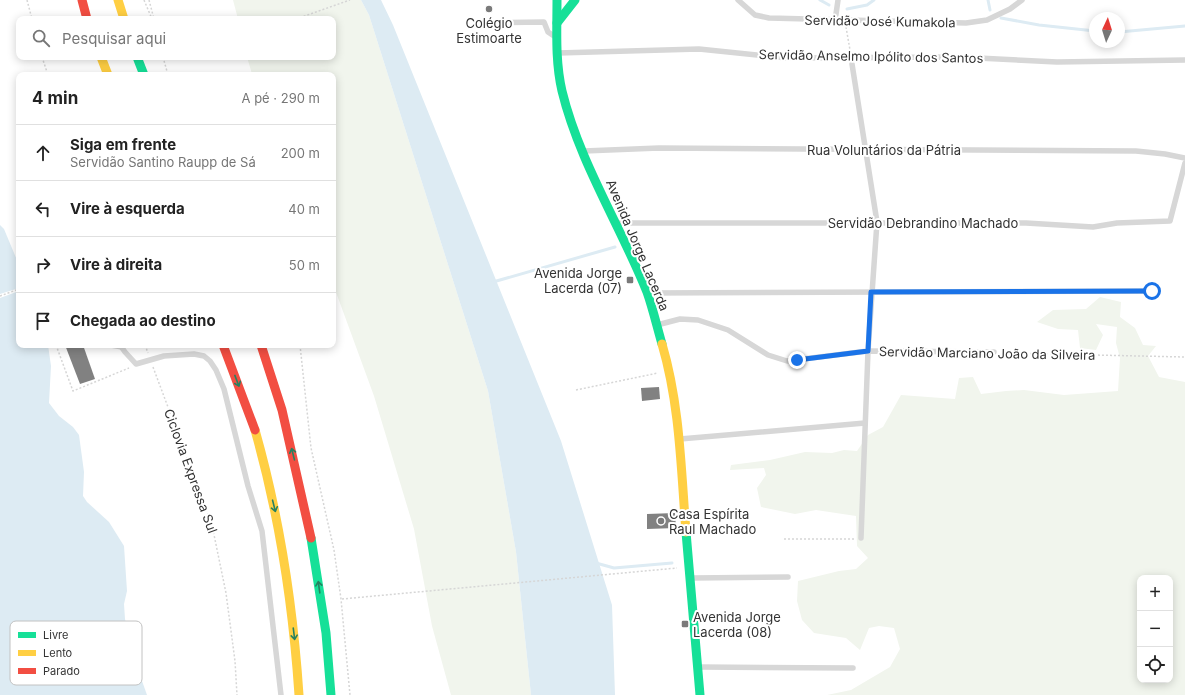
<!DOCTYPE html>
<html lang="pt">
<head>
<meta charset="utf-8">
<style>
  :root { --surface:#fff; --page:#f2f2f2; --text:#222; --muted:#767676; --line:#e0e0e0 }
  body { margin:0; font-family:Inter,sans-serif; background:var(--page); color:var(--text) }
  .controls { position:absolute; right:12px; bottom:12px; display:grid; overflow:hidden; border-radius:8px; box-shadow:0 2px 10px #0003 }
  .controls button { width:36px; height:36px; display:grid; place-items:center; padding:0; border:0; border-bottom:1px solid var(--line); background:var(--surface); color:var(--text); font:20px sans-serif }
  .compass { position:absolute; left:1089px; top:12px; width:36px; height:36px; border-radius:50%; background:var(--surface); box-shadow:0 2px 10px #0003; rotate:4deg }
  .stop { position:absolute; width:12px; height:12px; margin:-9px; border:3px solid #1a73e8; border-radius:50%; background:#fff }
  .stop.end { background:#1a73e8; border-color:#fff; box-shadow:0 1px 4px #0008 }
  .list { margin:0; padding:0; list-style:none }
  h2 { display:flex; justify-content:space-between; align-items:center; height:52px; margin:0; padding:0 16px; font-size:17px }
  h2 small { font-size:13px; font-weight:400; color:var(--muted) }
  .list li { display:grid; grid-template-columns:26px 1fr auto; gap:12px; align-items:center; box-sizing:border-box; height:56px; padding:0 16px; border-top:1px solid var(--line) }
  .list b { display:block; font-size:15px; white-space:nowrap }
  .list p { margin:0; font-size:13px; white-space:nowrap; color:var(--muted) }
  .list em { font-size:13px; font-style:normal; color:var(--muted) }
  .icon { flex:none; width:22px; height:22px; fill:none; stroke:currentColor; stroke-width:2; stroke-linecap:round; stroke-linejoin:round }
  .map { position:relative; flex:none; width:1185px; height:695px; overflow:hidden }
  .search { position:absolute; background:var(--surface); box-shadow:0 2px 10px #0003; left:16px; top:16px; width:320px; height:44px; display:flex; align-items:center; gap:10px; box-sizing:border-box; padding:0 14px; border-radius:8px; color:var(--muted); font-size:15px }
  .panel { position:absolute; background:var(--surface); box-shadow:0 2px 10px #0003; left:16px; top:72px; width:320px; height:276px; border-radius:8px }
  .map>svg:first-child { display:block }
  .green { fill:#f1f5ed; fill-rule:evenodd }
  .water { fill:#ddebf3 }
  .pier { fill:#fff }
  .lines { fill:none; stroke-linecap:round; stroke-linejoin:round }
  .stream { stroke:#ddebf3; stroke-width:3 }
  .building { fill:#818181 }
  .path { stroke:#d6d6d6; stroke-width:1.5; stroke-dasharray:2 2; stroke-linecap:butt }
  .lane { stroke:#d7d7d7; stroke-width:5.5 }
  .fast { stroke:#16e098; stroke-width:9 }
  .slow { stroke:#ffcf43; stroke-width:9 }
  .jam { stroke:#f24e42; stroke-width:9 }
  .oneway { stroke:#268160 }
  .route { stroke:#1a73e8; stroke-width:5 }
  .poi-dot { fill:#7a7a7a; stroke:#fff; stroke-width:1.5 }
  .labels { text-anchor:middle; stroke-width:4; stroke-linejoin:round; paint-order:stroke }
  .street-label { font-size:13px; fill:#333; stroke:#fff }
  .poi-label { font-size:13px; fill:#333; stroke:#fff; text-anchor:start }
  .key { fill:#fff; stroke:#c2c2c2; stroke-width:1 }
  .key-label { font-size:11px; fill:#333 }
</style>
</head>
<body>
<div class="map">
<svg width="1185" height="695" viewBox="0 0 1185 695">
  <rect width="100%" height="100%" fill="#fff"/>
  <!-- green -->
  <g class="green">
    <polygon points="233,0 361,0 369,15 488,391 516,552 531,695 451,695 432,626 414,529 374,396 333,284 333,75 252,74 247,57 333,57 333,19 238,19"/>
    <path d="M1100,297l21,5 -1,15 15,11 8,17 13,1 -8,10 11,21 26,5v313h-358l24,-5 39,-23 10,-18 -6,-21 -15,-2 -10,2 -9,22 -14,-12 -32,-5 -12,-13 -5,-19 1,-20 41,-10 17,-2 12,-11 -11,-12 -1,-30 -40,-6 -21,4 -34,-7 -4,-19 9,-13 -2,-7 -34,2 1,-5 39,-5 35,-8 27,1 12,-3 13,1 11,-16 15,-8 18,-32 54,4 4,-21 14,-1 8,17 25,-3 18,-1 40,5 54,-4 2,-33 -4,-15 1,-16 -21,-3 7,11 -7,15 -16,-2 -2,-18 -20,-1 -21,-7 16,-12 33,-1zM1140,578h30v102h-30z"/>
  </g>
  <!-- water -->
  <g class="water">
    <polygon points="361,0 381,0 393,25 561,441 612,605 615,695 531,695 516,552 488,391 369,15"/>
    <polygon points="0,225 4,229 19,265 19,345 48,345 51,366 49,403 59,416 73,427 79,435 84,472 83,496 87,502 109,522 124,546 127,591 124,604 125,619 136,664 147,695 0,695"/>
  </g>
  <!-- pier -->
  <polygon class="pier" points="19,288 19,291 0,298 0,294"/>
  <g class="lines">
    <!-- stream -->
    <g class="stream">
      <polyline points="820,0 829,5"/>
      <polyline points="988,0 990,10"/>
      <polyline points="847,9 867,5 874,0"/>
      <polyline points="1001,18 1039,25 1095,31"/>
      <polyline points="1119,32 1185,26"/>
      <polyline points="493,282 615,247"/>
      <polyline points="596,563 614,568 672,563"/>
    </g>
  </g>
  <!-- building -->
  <g class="building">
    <polygon points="65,345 83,345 95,379 80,384"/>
    <polygon points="659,387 660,399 642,401 641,388"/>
    <polygon points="675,513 676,528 647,529 647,514"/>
  </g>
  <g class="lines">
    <!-- path -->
    <g class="path">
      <polyline points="27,0 32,19"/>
      <polyline points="144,0 152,19"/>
      <polyline points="149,0 154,19"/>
      <polyline points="296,19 350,0"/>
      <polyline points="846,27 850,50"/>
      <polyline points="42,57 48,75"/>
      <polyline points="163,57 168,75"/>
      <polyline points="0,296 19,289"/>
      <polyline points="56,345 73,391 129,368"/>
      <polyline points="145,345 148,353"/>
      <polyline points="300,345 311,448 334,550 341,599 350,695"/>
      <polyline points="1002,353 1185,357"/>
      <polyline points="153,367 212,525 226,593 235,661 237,695"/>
      <polyline points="576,390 658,373"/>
      <polyline points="784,539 854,539"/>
      <polyline points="342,599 677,568"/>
    </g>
    <!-- lane -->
    <g class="lane">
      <polyline points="738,0 755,15 769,18 966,23 987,20 1010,9 1022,0"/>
      <polyline points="835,21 838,0"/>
      <polyline points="482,23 544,22 548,32 554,36"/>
      <polyline points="558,53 699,49 787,58 958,57 1057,62 1185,60"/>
      <polyline points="852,64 877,222 868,351 861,538"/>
      <polyline points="584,151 659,148 1136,151 1165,154 1185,158"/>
      <polyline points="619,223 1026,223 1093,227 1117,223 1170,221 1185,163"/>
      <polyline points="648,293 1152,291"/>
      <polyline points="657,325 680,319 698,320 728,330 768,355 787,361 868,351 994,352"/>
      <polyline points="111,345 122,347"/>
      <polyline points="120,345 125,352 136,364 164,356 194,354 204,356 210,361 216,370 224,389 248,486 262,531 281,695"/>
      <polyline points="680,439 865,423"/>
      <polyline points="692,578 788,577"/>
      <polyline points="699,667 853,668"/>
    </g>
    <!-- fast -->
    <g class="fast">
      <path d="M557,0c0,30 -2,61 5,91 17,70 58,134 85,201 6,17 10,35 15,52"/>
      <polyline points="557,23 575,0"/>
      <polyline points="137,57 144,75"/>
      <polyline points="686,532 700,695"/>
      <polyline points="311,538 326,633 331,695"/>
    </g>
    <!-- slow -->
    <g class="slow">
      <polyline points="118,0 124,19"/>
      <polyline points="101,57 108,75"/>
      <path d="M662,344c18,61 19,125 24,188"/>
      <path d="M255,430c25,88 38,175 44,265"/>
    </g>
    <!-- jam -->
    <g class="jam">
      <polyline points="82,0 87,19"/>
      <polyline points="223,345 255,430"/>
      <polyline points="261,345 282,410 311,538"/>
    </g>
  </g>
  <!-- one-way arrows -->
  <defs><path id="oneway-shaft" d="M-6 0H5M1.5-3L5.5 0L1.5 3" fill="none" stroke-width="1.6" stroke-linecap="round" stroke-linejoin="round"/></defs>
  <g class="oneway">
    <use href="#oneway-shaft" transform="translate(237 381) rotate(69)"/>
    <use href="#oneway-shaft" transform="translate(293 454) rotate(-104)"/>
    <use href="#oneway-shaft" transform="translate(274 506) rotate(76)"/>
    <use href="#oneway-shaft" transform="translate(319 587) rotate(-98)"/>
    <use href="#oneway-shaft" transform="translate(294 634) rotate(83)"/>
  </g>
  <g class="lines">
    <!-- route -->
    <polyline class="route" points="797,360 868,351 871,292 1152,291"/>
  </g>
  <!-- markers -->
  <g class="poi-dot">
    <circle cx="489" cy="9" r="4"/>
    <rect x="626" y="276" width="8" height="8" rx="2"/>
    <circle cx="661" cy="521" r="4"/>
    <rect x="681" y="620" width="8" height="8" rx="2"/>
  </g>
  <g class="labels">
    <!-- street labels -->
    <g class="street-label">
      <text transform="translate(880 21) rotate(1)" y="5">Servidão José Kumakola</text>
      <text transform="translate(871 56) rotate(1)" y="5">Servidão Anselmo Ipólito dos Santos</text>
      <text x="884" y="155">Rua Voluntários da Pátria</text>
      <text x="923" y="228">Servidão Debrandino Machado</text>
      <text transform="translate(638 245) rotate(67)" y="5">Avenida Jorge Lacerda</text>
      <text transform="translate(987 353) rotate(1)" y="5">Servidão Marciano João da Silveira</text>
      <text transform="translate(191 471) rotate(70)" y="5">Ciclovia Expressa Sul</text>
    </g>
    <!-- poi labels -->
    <g class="poi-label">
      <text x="489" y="28" text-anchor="middle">Colégio<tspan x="489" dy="15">Estimoarte</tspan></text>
      <text x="622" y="278" text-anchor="end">Avenida Jorge<tspan x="622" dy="15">Lacerda (07)</tspan></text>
      <text x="669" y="519">Casa Espírita<tspan x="669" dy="15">Raul Machado</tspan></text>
      <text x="693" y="622">Avenida Jorge<tspan x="693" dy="15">Lacerda (08)</tspan></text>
    </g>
  </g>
  <!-- legend -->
  <rect x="10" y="621" width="132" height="64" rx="6" class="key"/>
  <rect x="18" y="632" width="18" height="6" fill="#16e098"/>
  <rect x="18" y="650" width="18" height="6" fill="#ffcf43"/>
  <rect x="18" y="668" width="18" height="6" fill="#f24e42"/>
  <g class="key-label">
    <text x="43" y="639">Livre</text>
    <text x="43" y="657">Lento</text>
    <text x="43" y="675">Parado</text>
  </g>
</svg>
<div class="controls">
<button>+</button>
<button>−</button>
<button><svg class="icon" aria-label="locate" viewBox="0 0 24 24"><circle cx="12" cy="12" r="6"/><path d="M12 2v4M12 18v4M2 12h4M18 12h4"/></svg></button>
</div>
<svg class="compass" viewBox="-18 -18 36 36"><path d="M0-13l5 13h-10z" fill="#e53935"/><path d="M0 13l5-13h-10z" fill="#767676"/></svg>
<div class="stop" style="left:1152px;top:291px"></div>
<div class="stop end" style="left:797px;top:360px"></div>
<div class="search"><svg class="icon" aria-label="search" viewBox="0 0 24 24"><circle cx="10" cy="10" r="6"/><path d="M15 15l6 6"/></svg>Pesquisar aqui</div>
<section class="panel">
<h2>4 min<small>A pé · 290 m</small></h2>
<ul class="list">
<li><svg class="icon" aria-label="ahead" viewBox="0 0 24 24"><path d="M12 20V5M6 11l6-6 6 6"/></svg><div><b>Siga em frente</b><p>Servidão Santino Raupp de Sá</p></div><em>200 m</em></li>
<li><svg class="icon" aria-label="left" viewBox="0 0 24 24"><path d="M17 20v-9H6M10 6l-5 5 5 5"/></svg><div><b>Vire à esquerda</b></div><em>40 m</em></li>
<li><svg class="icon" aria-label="right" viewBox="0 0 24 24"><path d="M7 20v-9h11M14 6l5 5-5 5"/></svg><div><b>Vire à direita</b></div><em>50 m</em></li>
<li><svg class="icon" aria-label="arrive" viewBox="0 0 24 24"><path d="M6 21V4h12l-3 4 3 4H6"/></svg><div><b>Chegada ao destino</b></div></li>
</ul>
</section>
</div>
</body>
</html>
